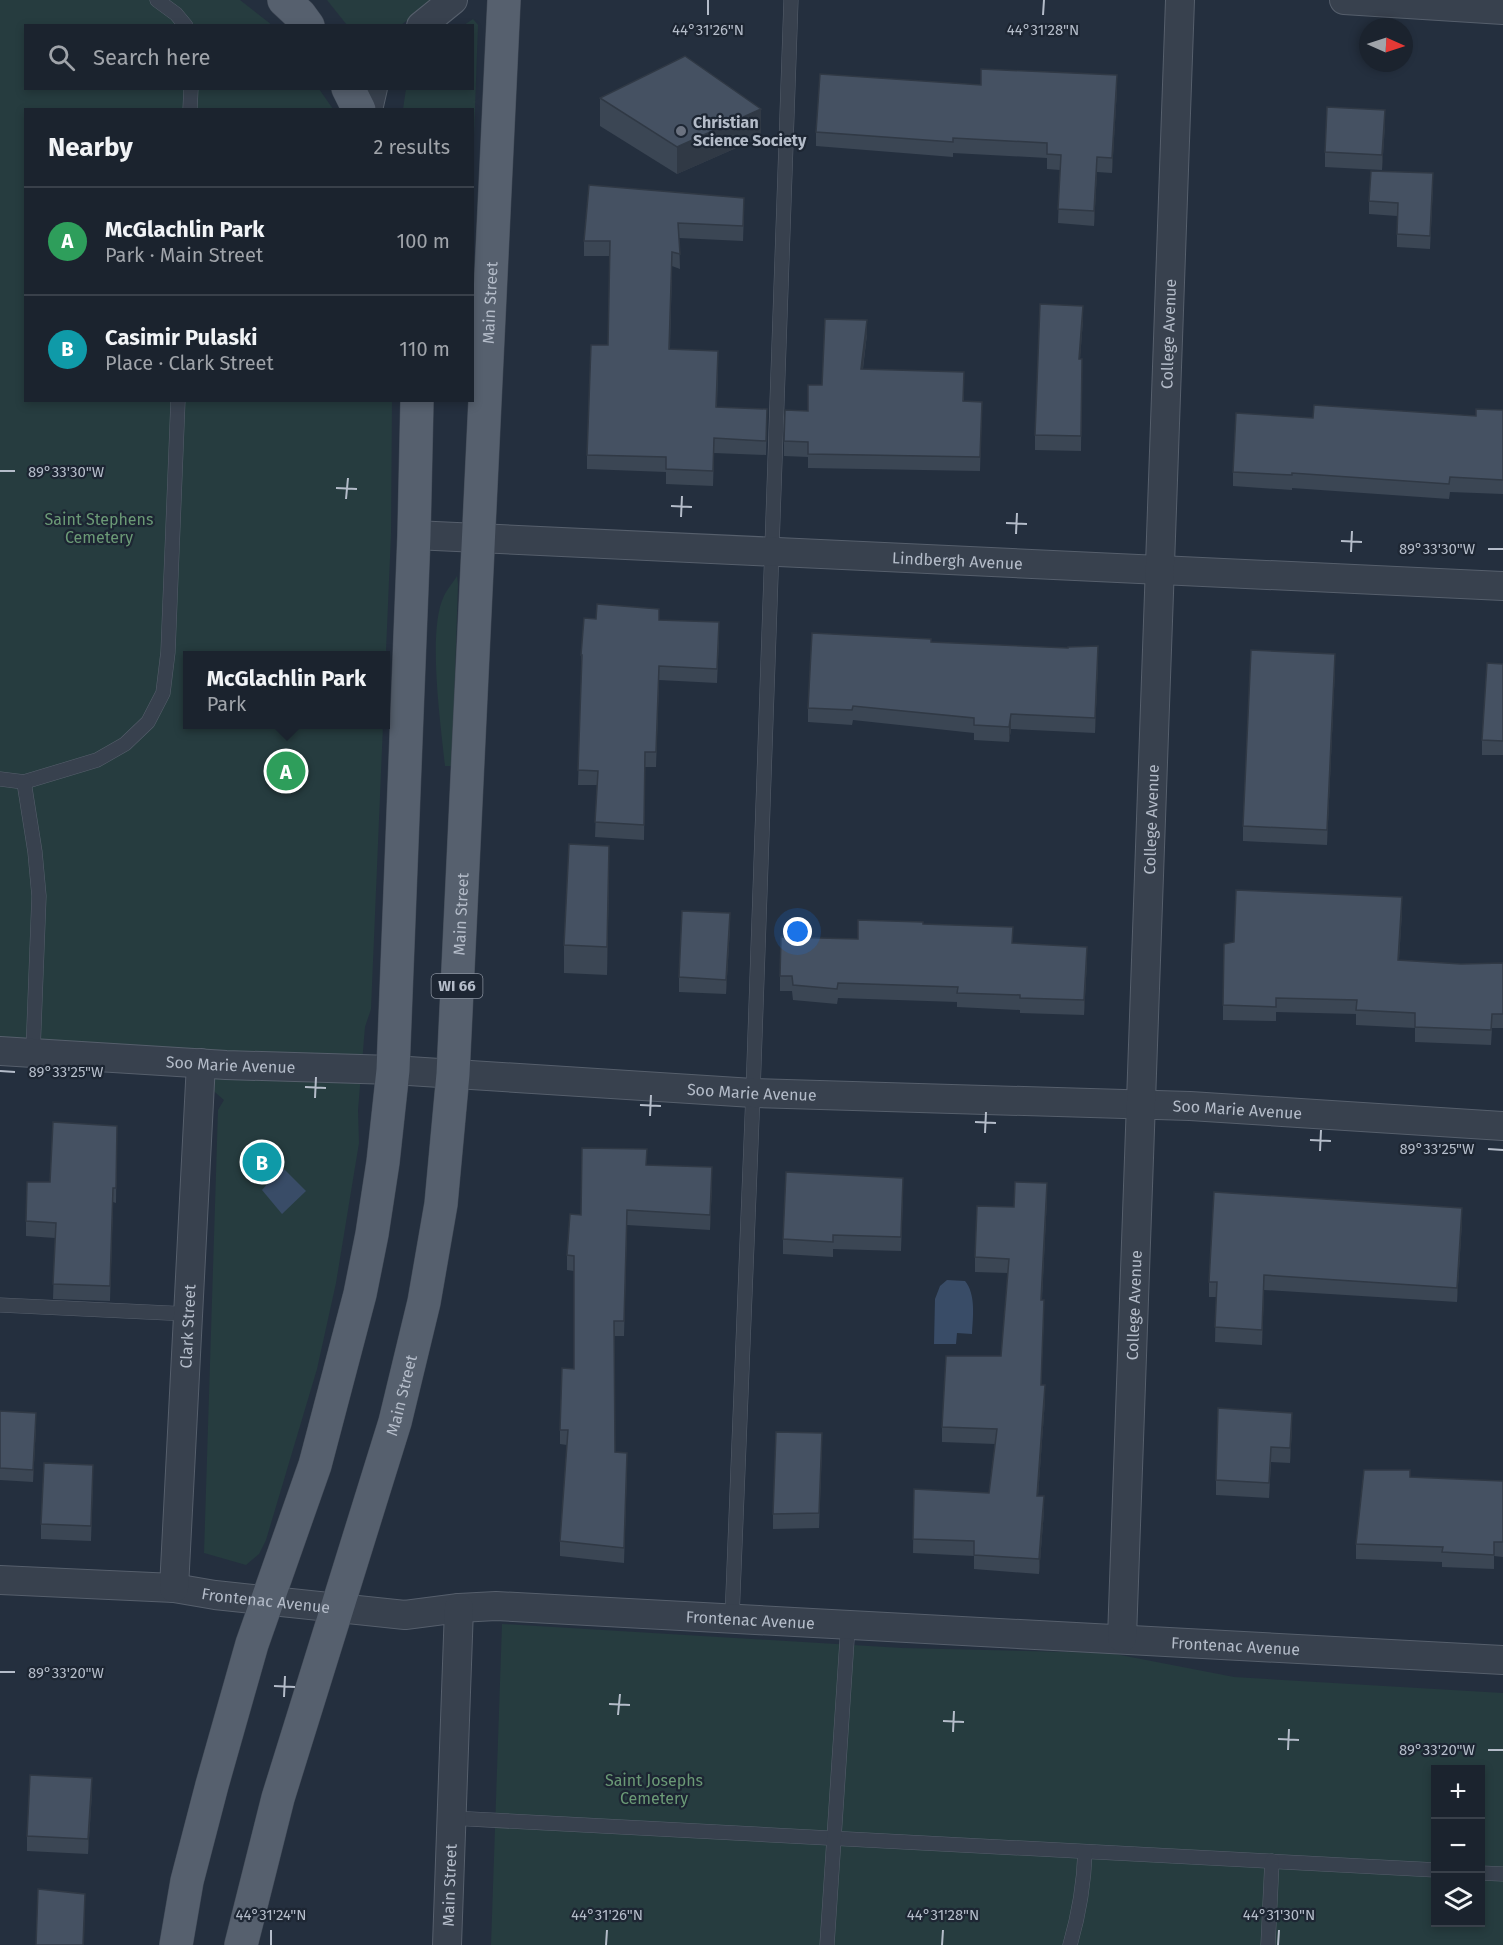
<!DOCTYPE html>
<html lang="en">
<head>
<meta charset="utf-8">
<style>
  :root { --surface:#1b232e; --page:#242b36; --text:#f1f3f6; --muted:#a0a4aa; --line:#39404a; --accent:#8c9099 }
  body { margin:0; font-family:"Fira Sans",sans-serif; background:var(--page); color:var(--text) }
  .controls { position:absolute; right:18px; bottom:18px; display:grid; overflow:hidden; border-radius:0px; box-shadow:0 3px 9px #0003 }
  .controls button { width:54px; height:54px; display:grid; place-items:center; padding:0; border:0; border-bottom:2px solid var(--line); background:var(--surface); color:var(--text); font:30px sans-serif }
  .compass { position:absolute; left:1359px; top:18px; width:54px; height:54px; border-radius:50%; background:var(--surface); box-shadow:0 3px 9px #0003; rotate:93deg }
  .you { position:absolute; left:798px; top:932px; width:21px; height:21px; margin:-15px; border:4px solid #fff; border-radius:50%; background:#1a73e8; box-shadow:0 0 0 9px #1a73e833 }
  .badge { display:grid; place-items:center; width:39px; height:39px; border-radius:50%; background:var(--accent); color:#fff; font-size:20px; font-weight:700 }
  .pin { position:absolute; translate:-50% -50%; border:3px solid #fff; box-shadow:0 2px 6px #0006 }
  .popup { position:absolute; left:183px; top:651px; width:207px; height:78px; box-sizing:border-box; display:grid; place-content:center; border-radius:0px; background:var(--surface); filter:drop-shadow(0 2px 4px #0005); font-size:20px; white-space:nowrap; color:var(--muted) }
  .popup b { font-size:22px; color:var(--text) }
  .popup::after { content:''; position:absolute; left:50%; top:100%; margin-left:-12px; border:12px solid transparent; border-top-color:var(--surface) }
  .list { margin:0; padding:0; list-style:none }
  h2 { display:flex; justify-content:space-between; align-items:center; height:78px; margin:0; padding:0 24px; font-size:26px }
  h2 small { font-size:20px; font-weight:400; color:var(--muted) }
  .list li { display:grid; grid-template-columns:39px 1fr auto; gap:18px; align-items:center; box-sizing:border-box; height:108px; padding:0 24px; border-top:2px solid var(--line) }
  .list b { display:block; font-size:22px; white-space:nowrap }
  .list p { margin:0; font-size:20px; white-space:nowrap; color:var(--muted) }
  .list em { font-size:20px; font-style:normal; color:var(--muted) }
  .icon { flex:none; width:33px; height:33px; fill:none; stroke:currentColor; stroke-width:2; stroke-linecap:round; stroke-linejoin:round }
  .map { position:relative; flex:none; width:1503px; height:1945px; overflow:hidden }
  .search { position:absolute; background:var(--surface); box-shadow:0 3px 9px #0003; left:24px; top:24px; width:450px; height:66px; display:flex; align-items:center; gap:15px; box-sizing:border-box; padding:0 21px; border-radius:0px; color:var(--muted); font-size:22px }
  .panel { position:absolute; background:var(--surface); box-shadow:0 3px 9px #0003; left:24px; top:108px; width:450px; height:294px; border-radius:0px }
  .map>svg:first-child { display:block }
  .green { fill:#263c3f; fill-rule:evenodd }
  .water { fill:#394c67 }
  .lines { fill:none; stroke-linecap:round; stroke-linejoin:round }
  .lane-casing { stroke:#565f6c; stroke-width:15 }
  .street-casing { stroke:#565f6c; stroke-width:30 }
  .primary-casing { stroke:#414a57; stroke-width:34 }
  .lane { stroke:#38414e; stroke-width:14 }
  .street { stroke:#38414e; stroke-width:28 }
  .primary { stroke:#56606e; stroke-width:33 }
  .wall { fill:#3b4654 }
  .shaded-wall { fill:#303945 }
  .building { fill:#455162; stroke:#303945; stroke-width:1.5 }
  .ticks { fill:none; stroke:#b4bcc9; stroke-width:2 }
  .worship-dot { fill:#6b7280; stroke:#1d2633; stroke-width:2 }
  .labels { text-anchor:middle; stroke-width:4.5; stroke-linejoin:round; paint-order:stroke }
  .shield { fill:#1d2633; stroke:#878f9c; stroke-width:1.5 }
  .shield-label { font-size:15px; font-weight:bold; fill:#b4bcc9 }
  .poi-label { font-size:16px; font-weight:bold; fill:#b4bcc9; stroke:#1d2633; text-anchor:start }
  .street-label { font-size:16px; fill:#b4bcc9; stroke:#1d2633 }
  .park-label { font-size:16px; fill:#6b9a76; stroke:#1d2633 }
  .ticks-label { font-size:15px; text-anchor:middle; fill:#b4bcc9; stroke:#1d2633; stroke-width:4.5; stroke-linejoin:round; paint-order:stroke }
</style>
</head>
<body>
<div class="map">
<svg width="1503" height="1945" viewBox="0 0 1503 1945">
  <rect width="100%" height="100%" fill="#242f3e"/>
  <!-- green -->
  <g class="green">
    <polygon points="0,0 240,0 272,25 26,26 26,88 319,89 333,109 26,110 26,400 392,401 391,534 385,674 385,656 187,656 187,724 383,725 371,1009 365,1027 358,1110 359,1143 336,1283 317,1369 266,1540 259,1554 246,1565 204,1553 218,1110 224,1100 180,1062 0,1051"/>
    <polygon points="327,0 437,0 421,9 400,26 347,25"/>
    <polygon points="473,19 478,25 473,164 472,110 403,109 406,89 472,88 472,26 464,25"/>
    <path d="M457,576l1,8 -6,182h-7c-4,-40 -18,-136 -1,-170 3,-7 9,-13 13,-20z"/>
    <path d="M502,1624l400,24 208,5 124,24 269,16v252h-1012zM1436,1770h44v152h-44z"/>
  </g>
  <!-- water -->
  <g class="water">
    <polygon points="282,1167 306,1191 282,1214 262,1190"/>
    <path d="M947,1280l18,1c11,13 8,36 7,53l-15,-1 -1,11h-22l1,-45 5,-13z"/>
  </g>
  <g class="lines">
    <!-- lane casing -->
    <g class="lane-casing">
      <g id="lane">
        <polyline points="157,0 176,14 186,26"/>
        <polyline points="190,110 191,88"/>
        <polyline points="0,779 24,782 97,760 125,744 148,722 163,693 168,652 178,400"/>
        <polyline points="24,782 35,852 39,896 33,1053"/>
        <polyline points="0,1305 189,1314"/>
        <polyline points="732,1619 753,1093 791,0"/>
        <polyline points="451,1818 1436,1870"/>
        <polyline points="1480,1873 1503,1874"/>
        <polyline points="827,1945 848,1625"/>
        <path d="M1070,1945c9,-31 14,-61 15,-93"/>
        <polyline points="1268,1945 1272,1861"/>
      </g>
    </g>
    <!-- street casing -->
    <g class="street-casing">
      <g id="street">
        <polyline points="1344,0 1503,10"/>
        <polyline points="421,26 453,0"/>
        <polyline points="368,110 373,88"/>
        <path id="s1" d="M414,535l1089,51"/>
        <path id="s2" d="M0,1051l226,14 167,5 360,23 437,13 313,20"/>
        <path id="s3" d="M0,1580l174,8 41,7 190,20 54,-7 37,-2 1007,54"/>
        <path id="s4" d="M174,1588l27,-525"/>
        <path id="s5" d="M1122,1638l58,-1638"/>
        <path id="s6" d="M447,1945l12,-337"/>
      </g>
    </g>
    <!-- primary casing -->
    <g class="primary-casing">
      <g id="primary">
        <polyline points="284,0 300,15 308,26"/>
        <polyline points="348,88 359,110"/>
        <polyline points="176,1945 187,1881 212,1785 252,1644 315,1465 360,1294 372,1234 383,1162 393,1070 414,535 417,400"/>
        <path id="s7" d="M241,1945l37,-147 117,-376 29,-120 17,-98 12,-130 51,-1074"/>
      </g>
    </g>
    <!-- lane -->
    <use href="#lane" class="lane"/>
    <!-- street -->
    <use href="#street" class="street"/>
    <!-- primary -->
    <use href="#primary" class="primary"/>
  </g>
  <!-- wall -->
  <g class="wall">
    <polygon points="1117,89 1112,173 1097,172 1094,226 1058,223 1060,170 1047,169 1047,158 953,153 953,157 816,146 816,132"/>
    <polygon points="600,98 761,137 677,174 600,126"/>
    <polygon points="1385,125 1382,170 1325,167 1325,152"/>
    <polygon points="589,185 744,213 743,241 679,238 680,269 672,266 670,349 718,366 717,407 767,424 766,455 714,453 713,486 666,484 666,472 587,469 587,455 608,345 610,256 584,256 584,241"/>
    <polygon points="1433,186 1430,249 1397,247 1397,216 1369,214 1369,201"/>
    <polygon points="1083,320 1080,359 1082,359 1081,451 1035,450 1035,435"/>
    <polygon points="867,334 863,369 964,387 964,401 982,402 980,471 808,468 808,457 784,456 784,441 808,411 822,385"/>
    <polygon points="1503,410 1503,494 1450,492 1449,499 1292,488 1292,490 1233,486 1233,472 1313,418 1476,416"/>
    <polygon points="596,619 659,620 719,637 717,683 659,680 656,767 645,767 644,840 595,837 597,785 578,785 582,669 581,669 581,655"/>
    <polygon points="931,642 1098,661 1095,733 1011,729 1009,742 974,740 974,733 853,720 852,725 808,722 808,708"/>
    <polygon points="1503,664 1503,755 1482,755 1482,740"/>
    <polygon points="1335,669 1327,845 1243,841 1243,826"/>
    <polygon points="609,874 607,975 564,973 564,945"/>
    <polygon points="1402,912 1399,960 1461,964 1503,963 1503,1028 1492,1028 1491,1045 1415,1042 1415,1028 1356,1025 1356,1014 1276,1012 1276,1021 1223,1020 1223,1005"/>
    <polygon points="923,924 1013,943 1087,961 1084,1015 1020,1013 1020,1010 957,1007 957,1002 838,998 837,1004 793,1000 792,991 780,991 780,976 858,939"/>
    <polygon points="730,928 726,994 679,992 679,977"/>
    <polygon points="117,1126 116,1203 113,1202 110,1301 53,1299 55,1238 26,1236 26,1221 50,1182"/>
    <polygon points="647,1165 712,1182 710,1230 627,1225 624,1336 614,1336 615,1452 627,1468 624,1563 560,1556 560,1541 567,1445 560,1444 560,1430 574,1369 574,1271 567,1270 567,1255 581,1215"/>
    <polygon points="903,1193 901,1251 833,1249 833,1257 783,1254 783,1239"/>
    <polygon points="1047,1198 1042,1300 1044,1314 1041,1385 1045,1400 1038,1496 1044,1511 1039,1574 974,1569 974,1556 913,1553 914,1489 989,1493 995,1444 942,1442 942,1427 1001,1356 1008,1273 975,1272 975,1257 1014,1207"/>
    <polygon points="1462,1222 1457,1302 1264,1290 1262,1345 1215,1342 1216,1297 1209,1297 1209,1282"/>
    <polygon points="0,1411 36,1425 33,1482 0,1480"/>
    <polygon points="1292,1428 1290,1463 1271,1462 1269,1498 1216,1495 1216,1480"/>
    <polygon points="822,1447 819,1528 773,1529 773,1514"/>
    <polygon points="1410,1477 1503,1481 1503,1557 1494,1556 1494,1569 1442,1567 1442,1562 1356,1559 1356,1544"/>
    <polygon points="93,1480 91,1541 41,1539 41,1524"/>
    <polygon points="92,1793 88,1854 27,1851 27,1836"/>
  </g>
  <!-- shaded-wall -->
  <g class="shaded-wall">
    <polygon points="1117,75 1117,89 1112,173 1112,158"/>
    <polygon points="761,109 761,137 677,174 677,147"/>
    <polygon points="1385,110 1385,125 1382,170 1382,155"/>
    <polygon points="1097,157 1097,172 1094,226 1094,211"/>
    <polygon points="1083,306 1083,320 1079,374 1079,359"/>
    <polygon points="867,320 867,334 861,383 861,369"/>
    <polygon points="1098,646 1098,661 1095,733 1095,718"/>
    <polygon points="1335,654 1335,669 1327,845 1327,830"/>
    <polygon points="1011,714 1011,729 1009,742 1009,727"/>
    <polygon points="609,846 609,874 607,975 607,947"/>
    <polygon points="1402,897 1402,912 1398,975 1398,960"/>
    <polygon points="730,913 730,928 726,994 726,980"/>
    <polygon points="1087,947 1087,961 1084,1015 1084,1000"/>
    <polygon points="712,1167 712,1182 710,1230 710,1215"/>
    <polygon points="1047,1183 1047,1198 1041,1314 1041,1300"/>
    <polygon points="1462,1208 1462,1222 1457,1302 1457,1288"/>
    <polygon points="1264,1275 1264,1290 1262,1345 1262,1330"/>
    <polygon points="1045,1385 1045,1400 1037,1510 1037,1496"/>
    <polygon points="36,1413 36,1425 33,1482 33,1470"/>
    <polygon points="1292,1413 1292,1428 1290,1463 1290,1448"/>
    <polygon points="1044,1496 1044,1511 1039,1574 1039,1559"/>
    <polygon points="92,1778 92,1793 88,1854 88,1839"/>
    <polygon points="85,1894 85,1914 84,1945 83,1945"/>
  </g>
  <!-- building -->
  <g class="building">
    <polygon points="685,56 761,109 677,147 600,98"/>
    <polygon points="981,69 1117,75 1112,158 1097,157 1094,211 1058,209 1061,155 1047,154 1047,143 953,138 953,142 816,132 820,74 981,85"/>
    <polygon points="1327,107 1385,110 1382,155 1325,152"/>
    <polygon points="1371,171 1433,173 1430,236 1397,234 1398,203 1369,201"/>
    <polygon points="589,185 744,198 743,226 678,223 680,254 672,252 669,349 718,351 716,407 767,409 766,441 714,438 713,471 666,469 666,457 587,455 591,345 608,345 610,241 584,241"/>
    <polygon points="1040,304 1083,306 1079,359 1082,359 1081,436 1035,435"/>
    <polygon points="825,319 867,320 861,369 964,372 963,401 982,402 980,457 808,454 808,442 784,441 785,410 808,411 808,385 822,385"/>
    <polygon points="1314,405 1476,416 1476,409 1503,410 1503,480 1450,477 1449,484 1292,473 1292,475 1233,472 1236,413 1313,418"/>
    <polygon points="597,604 659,609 659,620 719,622 717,669 659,666 656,752 645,752 644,825 595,822 598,771 578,770 582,655 581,655 584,618 596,619"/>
    <polygon points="812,633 931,639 931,642 1068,648 1068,647 1098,646 1095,718 1011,714 1009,727 974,725 974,718 853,706 852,710 808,708"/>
    <polygon points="1251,650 1335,654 1327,830 1243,826"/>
    <polygon points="1487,663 1503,664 1503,741 1482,740"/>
    <polygon points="569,844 609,846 607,947 564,945"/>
    <polygon points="1236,890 1402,897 1398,960 1461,964 1503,963 1503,1014 1492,1014 1491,1030 1415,1027 1415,1013 1356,1010 1357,1000 1276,998 1276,1007 1223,1005 1224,944 1234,942"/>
    <polygon points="682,911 730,913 726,980 679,977"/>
    <polygon points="858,920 923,922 923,924 1013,927 1012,943 1087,947 1084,1000 1020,998 1020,995 957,993 958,987 838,983 837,989 793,985 792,976 780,976 781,937 858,939"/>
    <polygon points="53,1122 117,1126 116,1188 113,1188 110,1286 53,1284 56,1223 26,1221 27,1182 50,1182"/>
    <polygon points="582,1148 647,1149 646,1165 712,1167 710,1215 627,1210 624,1321 614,1321 615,1452 627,1453 624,1548 560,1541 568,1430 560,1430 562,1368 574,1369 574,1256 567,1255 570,1214 581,1215"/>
    <polygon points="786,1172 903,1178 901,1237 833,1235 833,1242 783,1239"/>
    <polygon points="1015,1182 1047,1183 1041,1300 1044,1300 1041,1385 1045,1385 1037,1496 1044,1496 1039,1559 974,1555 974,1541 913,1539 914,1489 989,1493 997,1429 942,1427 946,1356 1001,1356 1009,1259 975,1257 977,1206 1014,1207"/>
    <polygon points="1214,1192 1462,1208 1457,1288 1264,1275 1262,1330 1215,1327 1217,1282 1209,1282"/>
    <polygon points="1218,1408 1292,1413 1290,1448 1271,1447 1269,1483 1216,1480"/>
    <polygon points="0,1411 36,1413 33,1470 0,1468"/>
    <polygon points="776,1432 822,1433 819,1513 773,1514"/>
    <polygon points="44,1463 93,1465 91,1526 41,1524"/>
    <polygon points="1364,1470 1410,1470 1410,1477 1503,1481 1503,1542 1494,1542 1494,1555 1442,1552 1443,1547 1356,1544"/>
    <polygon points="30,1775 92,1778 88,1839 27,1836"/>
    <polygon points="38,1889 85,1894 83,1945 36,1945"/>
  </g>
  <!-- ticks -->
  <path class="ticks" d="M708,15v-15M1043,15l1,-15M0,471h15M336,488l21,1M346,499l2,-21M671,506l21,1M681,517l1,-21M1006,523l21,1M1016,534l1,-21M1341,541l21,1M1488,549h15M1351,552l1,-21M0,1071l15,1M305,1087l21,1M315,1098l1,-21M640,1105l21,1M650,1116l1,-21M975,1122l21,1M985,1133l1,-21M1310,1140l21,1M1488,1149l15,1M1320,1151l1,-21M0,1672h15M274,1686l21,1M284,1697l1,-21M609,1704l21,1M618,1715l2,-21M943,1721l21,1M953,1732l1,-21M1278,1739l21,1M1288,1750l1,-21M1488,1750h15M271,1945v-15M606,1945l1,-15M942,1945l1,-15M1278,1945l1,-15"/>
  <!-- markers -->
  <circle class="worship-dot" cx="681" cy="131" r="6"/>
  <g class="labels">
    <!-- shield labels -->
    <rect class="shield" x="431.5" y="974" width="51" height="24" rx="4.5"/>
    <g class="shield-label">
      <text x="457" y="991">WI 66</text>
    </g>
    <!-- poi labels -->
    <g class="poi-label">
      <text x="693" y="128">Christian<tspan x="693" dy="18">Science Society</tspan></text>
    </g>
    <!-- street labels -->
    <g class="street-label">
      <text dy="6" stroke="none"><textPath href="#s7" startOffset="1671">Main Street</textPath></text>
      <text dy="6" stroke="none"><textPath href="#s5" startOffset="1305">College Avenue</textPath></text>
      <text dy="6" stroke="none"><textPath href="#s1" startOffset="544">Lindbergh Avenue</textPath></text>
      <text dy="6" stroke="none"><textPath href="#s5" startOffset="819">College Avenue</textPath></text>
      <text dy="6" stroke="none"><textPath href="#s7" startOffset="1059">Main Street</textPath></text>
      <text dy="6" stroke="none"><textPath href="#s2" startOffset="231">Soo Marie Avenue</textPath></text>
      <text dy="6" stroke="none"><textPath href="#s2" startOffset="753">Soo Marie Avenue</textPath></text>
      <text dy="6" stroke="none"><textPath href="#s2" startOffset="1239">Soo Marie Avenue</textPath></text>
      <text dy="6" stroke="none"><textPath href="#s5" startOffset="333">College Avenue</textPath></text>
      <text dy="6" stroke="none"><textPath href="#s4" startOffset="262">Clark Street</textPath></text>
      <text dy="6" stroke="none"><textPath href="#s7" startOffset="573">Main Street</textPath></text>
      <text dy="6" stroke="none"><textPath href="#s3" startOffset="267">Frontenac Avenue</textPath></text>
      <text dy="6" stroke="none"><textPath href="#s3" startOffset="753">Frontenac Avenue</textPath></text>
      <text dy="6" stroke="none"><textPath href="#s3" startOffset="1239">Frontenac Avenue</textPath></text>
      <text dy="6" stroke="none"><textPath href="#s6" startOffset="60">Main Street</textPath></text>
    </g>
    <!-- park labels -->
    <g class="park-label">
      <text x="99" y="525">Saint Stephens<tspan x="99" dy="18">Cemetery</tspan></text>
      <text x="654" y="1786">Saint Josephs<tspan x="654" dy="18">Cemetery</tspan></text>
    </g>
  </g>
  <g class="ticks-label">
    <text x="708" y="35">44°31'26"N</text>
    <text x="1043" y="35">44°31'28"N</text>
    <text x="66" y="477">89°33'30"W</text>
    <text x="1437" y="554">89°33'30"W</text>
    <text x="66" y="1077">89°33'25"W</text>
    <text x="1437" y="1154">89°33'25"W</text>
    <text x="66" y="1678">89°33'20"W</text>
    <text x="1437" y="1755">89°33'20"W</text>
    <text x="271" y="1920">44°31'24"N</text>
    <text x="607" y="1920">44°31'26"N</text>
    <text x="943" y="1920">44°31'28"N</text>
    <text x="1279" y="1920">44°31'30"N</text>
  </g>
</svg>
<div class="controls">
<button>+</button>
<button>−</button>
<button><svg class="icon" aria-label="layers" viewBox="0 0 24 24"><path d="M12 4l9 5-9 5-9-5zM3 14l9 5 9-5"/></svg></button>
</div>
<svg class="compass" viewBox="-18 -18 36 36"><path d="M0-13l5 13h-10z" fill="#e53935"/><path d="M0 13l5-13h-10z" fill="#a0a4aa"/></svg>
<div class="you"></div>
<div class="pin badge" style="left:286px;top:771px;background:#2e9e5b">A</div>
<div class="popup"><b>McGlachlin Park</b>Park</div>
<div class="pin badge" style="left:262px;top:1162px;background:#0f9aa8">B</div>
<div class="search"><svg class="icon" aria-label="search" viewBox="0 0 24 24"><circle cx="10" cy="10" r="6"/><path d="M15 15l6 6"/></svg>Search here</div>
<section class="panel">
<h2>Nearby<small>2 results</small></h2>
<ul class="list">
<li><span class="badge" style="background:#2e9e5b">A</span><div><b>McGlachlin Park</b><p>Park · Main Street</p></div><em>100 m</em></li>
<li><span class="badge" style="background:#0f9aa8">B</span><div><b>Casimir Pulaski</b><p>Place · Clark Street</p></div><em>110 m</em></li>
</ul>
</section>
</div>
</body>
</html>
